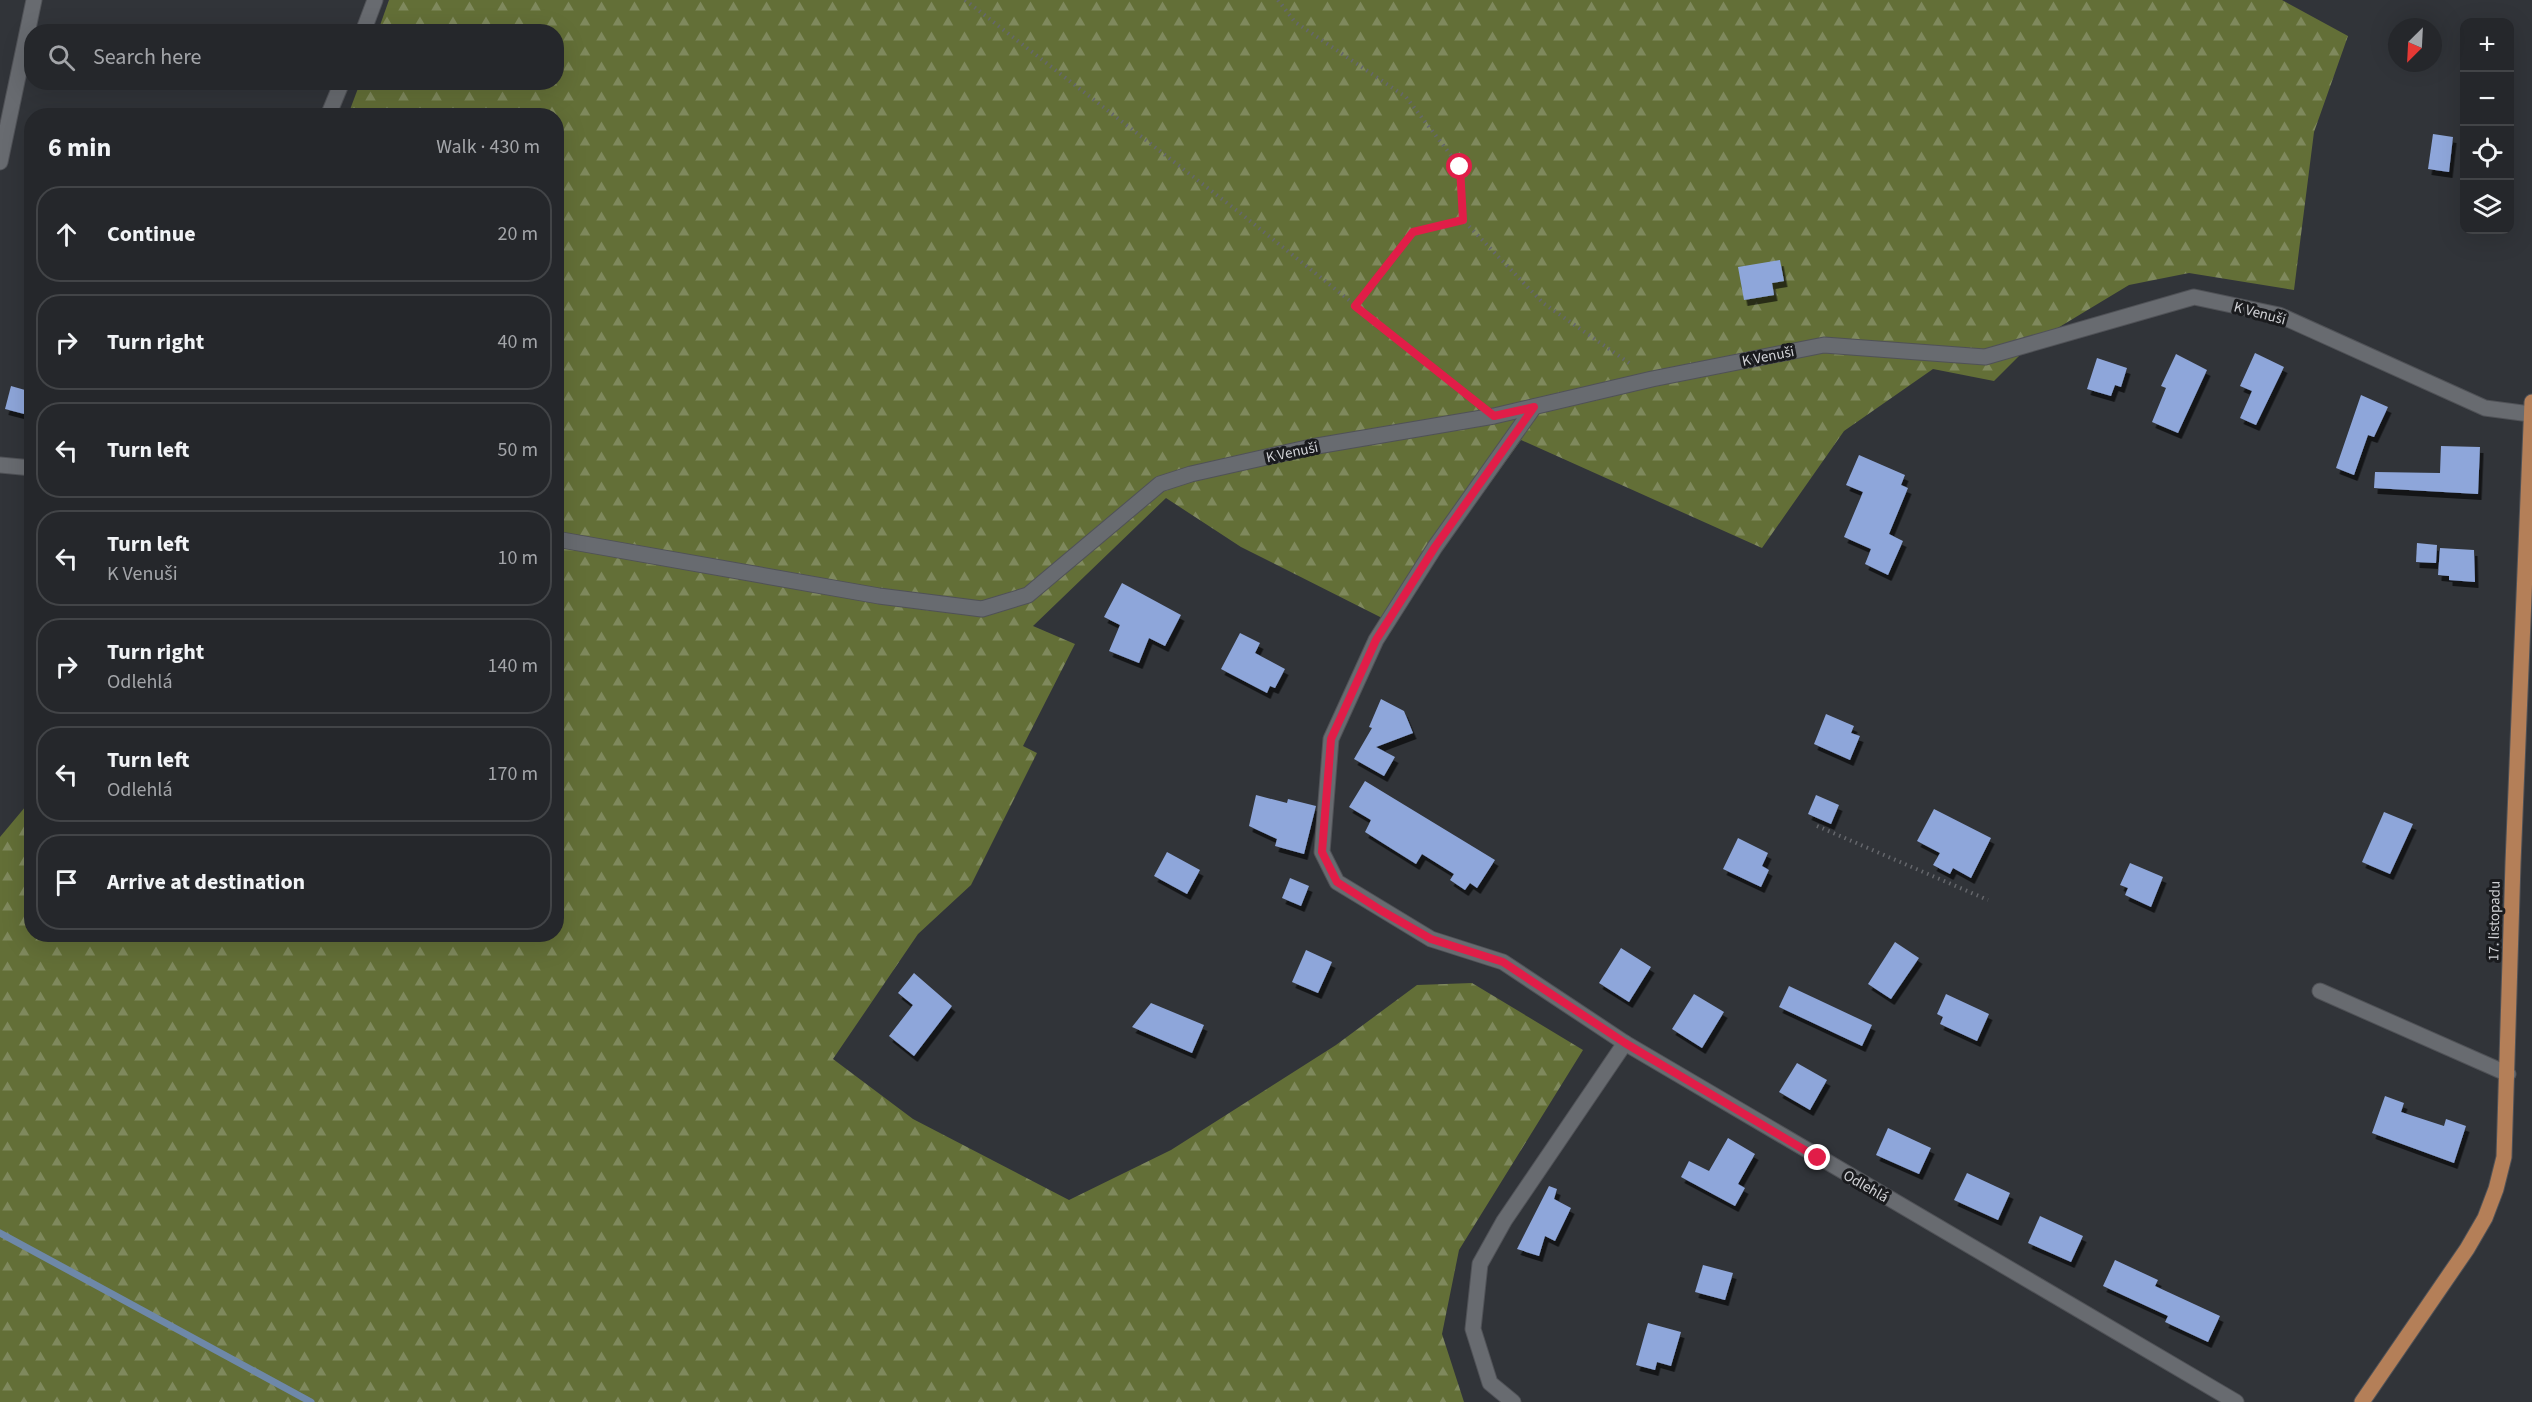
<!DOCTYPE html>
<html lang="en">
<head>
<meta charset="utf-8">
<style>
  :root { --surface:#25272b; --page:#313337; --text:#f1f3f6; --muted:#a3a5a9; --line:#424447 }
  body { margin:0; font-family:"Source Sans 3",sans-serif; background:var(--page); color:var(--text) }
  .controls { position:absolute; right:18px; top:18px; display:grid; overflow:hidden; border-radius:12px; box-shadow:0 6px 24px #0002 }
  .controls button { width:54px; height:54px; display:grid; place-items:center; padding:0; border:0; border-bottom:2px solid var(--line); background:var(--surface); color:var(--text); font:30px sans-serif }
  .compass { position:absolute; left:2388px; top:18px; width:54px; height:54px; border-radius:50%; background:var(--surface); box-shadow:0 6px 24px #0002; rotate:204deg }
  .stop { position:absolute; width:18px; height:18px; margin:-14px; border:4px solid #e11d48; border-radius:50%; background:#fff }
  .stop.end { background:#e11d48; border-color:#fff; box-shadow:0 2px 6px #0008 }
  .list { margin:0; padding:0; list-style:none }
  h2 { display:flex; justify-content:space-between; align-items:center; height:78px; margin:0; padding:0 24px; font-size:26px }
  h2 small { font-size:20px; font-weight:400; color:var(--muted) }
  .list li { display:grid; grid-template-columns:39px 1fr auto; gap:18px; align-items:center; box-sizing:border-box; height:96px; margin:0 12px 12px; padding:0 12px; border:2px solid var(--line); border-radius:24px }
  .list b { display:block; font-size:22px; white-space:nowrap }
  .list p { margin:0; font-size:20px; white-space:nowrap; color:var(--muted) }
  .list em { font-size:20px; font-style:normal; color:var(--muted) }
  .icon { flex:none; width:33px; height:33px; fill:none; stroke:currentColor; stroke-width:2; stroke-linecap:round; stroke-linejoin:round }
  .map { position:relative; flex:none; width:2532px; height:1402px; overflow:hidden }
  .search { position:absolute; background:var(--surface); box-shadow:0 6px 24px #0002; left:24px; top:24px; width:540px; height:66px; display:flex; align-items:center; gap:15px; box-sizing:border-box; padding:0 21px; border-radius:24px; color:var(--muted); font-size:22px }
  .panel { position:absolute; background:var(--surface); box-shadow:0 6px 24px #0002; left:24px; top:108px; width:540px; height:834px; border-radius:24px }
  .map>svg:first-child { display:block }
  .forest { fill:url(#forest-firs) }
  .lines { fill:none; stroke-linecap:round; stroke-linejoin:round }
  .stream { stroke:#6e88a8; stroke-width:7 }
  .building { fill:#8ea6da; filter:url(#shadow) }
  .minor-casing { stroke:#505257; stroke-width:17 }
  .major-casing { stroke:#505257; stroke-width:17 }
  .path { stroke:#65676c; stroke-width:4; stroke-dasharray:1.5 4.5; stroke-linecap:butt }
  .minor { stroke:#686b70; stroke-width:15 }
  .major { stroke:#b47f58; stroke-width:15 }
  .route { stroke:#e11d48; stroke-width:8 }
  .labels { text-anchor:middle; stroke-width:6; stroke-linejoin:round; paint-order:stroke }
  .street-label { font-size:15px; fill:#d1d2d6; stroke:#1a1b1e }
</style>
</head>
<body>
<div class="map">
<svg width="2532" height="1402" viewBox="0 0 2532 1402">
  <defs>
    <pattern id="forest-firs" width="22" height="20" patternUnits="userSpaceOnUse" patternTransform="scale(1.5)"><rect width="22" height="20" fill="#636f37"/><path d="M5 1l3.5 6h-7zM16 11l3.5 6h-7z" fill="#7f895d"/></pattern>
    <filter id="shadow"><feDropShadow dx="3.5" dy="6" stdDeviation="0" flood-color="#0009"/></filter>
  </defs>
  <rect width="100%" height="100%" fill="#313439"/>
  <!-- forest -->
  <polygon class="forest" points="389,0 2282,0 2348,36 2314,132 2294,290 2189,273 2129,285 2031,344 1994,381 1933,369 1844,431 1762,548 1521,440 1390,622 1241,547 1166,498 1033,626 1075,644 1023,746 1037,753 971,885 918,934 833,1059 913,1119 1069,1200 1171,1150 1336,1045 1417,985 1472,983 1583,1050 1459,1250 1442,1334 1464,1402 0,1402 0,837 31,800 32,934 556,934 556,116 348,115 360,83 556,82 556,32 378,31"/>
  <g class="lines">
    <!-- stream -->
    <polyline class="stream" points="0,1233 311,1402"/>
  </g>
  <!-- building -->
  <g class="building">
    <polygon points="2433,134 2453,137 2449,172 2428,169"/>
    <polygon points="1780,260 1784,281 1772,283 1774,295 1744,300 1738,267"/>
    <polygon points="2255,353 2284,367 2256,425 2240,418 2252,391 2240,386"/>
    <polygon points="2176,354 2207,370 2178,433 2152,422 2166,388 2161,386"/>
    <polygon points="2097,358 2127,368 2121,387 2115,385 2111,396 2087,389"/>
    <polygon points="11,386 32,392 32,416 5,409"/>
    <polygon points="2361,395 2388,407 2374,437 2368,435 2354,475 2336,468"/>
    <polygon points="2441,446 2480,447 2478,494 2374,488 2375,472 2440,473"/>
    <polygon points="1859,455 1905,475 1901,485 1908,488 1889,534 1903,541 1888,575 1865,564 1871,549 1844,537 1863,492 1846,485"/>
    <polygon points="2417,543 2437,545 2436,563 2416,562"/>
    <polygon points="2440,548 2474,550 2475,582 2449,580 2449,576 2438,575"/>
    <polygon points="1122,583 1181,615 1165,646 1149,638 1139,663 1109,651 1120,625 1104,617"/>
    <polygon points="1240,633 1260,643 1255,653 1285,669 1275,688 1270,686 1267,693 1221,669"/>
    <polygon points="1381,699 1404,711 1413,733 1376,747 1395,757 1384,776 1354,759 1372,728 1369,727"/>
    <polygon points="1826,714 1854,726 1851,733 1860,736 1850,760 1814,744"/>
    <polygon points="1365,781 1495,860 1477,888 1470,883 1465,890 1450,880 1454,874 1422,854 1416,864 1365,832 1371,820 1349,807"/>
    <polygon points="1256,795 1287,803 1288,799 1316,806 1304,854 1275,846 1277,839 1249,826"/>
    <polygon points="1816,795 1839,805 1831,824 1808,814"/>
    <polygon points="1934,809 1991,838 1971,878 1953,868 1950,874 1933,865 1940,853 1917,841"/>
    <polygon points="2384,812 2413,824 2390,874 2362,862"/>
    <polygon points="1738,838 1768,853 1762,866 1769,870 1761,887 1723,869"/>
    <polygon points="1167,852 1200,870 1187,894 1154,876"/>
    <polygon points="2130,863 2163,877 2151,907 2125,895 2128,888 2120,885"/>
    <polygon points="1290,878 1309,886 1301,906 1282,898"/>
    <polygon points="1895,942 1919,958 1891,999 1868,984"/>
    <polygon points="1621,948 1651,967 1629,1002 1599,983"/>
    <polygon points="1306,950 1332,962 1318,993 1292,982"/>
    <polygon points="914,973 952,1006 914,1056 889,1036 913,1005 898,993"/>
    <polygon points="1789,986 1872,1025 1862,1046 1779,1007"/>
    <polygon points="1694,994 1724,1012 1702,1048 1672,1029"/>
    <polygon points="1946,994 1989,1014 1977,1041 1940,1024 1943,1017 1937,1014"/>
    <polygon points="1151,1003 1204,1025 1192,1053 1132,1027"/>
    <polygon points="1797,1063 1827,1080 1810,1110 1779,1092"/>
    <polygon points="2385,1096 2404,1103 2401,1112 2444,1126 2446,1119 2466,1126 2454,1163 2372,1133"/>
    <polygon points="1888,1128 1931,1148 1919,1174 1876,1155"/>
    <polygon points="1728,1138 1755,1154 1738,1184 1745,1188 1735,1206 1681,1177 1689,1161 1709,1171"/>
    <polygon points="1967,1173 2010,1193 1998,1220 1954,1200"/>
    <polygon points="1549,1186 1557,1189 1554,1199 1571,1208 1555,1241 1545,1236 1539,1256 1517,1249"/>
    <polygon points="2040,1216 2083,1236 2071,1262 2028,1243"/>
    <polygon points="2115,1260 2158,1280 2155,1286 2220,1316 2208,1342 2165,1322 2168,1316 2103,1286"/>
    <polygon points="1703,1265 1733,1273 1725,1300 1695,1292"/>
    <polygon points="1648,1323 1681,1332 1671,1366 1657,1362 1655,1370 1636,1365"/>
  </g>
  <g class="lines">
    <!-- minor casing -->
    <g class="minor-casing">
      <g id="minor">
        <polyline points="363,32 375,0"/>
        <polyline points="328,116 342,82"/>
        <polyline points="0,162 34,0"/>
        <polyline points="1534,407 1435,547 1376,640 1331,739 1322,852 1337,882 1431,939 1503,962 1625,1043 2236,1402"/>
        <polyline points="0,465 32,468"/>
        <polyline points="556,539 879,596 982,609 1028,595 1160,484 1191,474 1311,447 1494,416 1652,379 1824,345 1985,357 2194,297 2279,315 2485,408 2530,414"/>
        <polyline points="2320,991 2508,1074"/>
        <polyline points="1513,1402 1490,1383 1473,1329 1480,1264 1504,1221 1625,1043"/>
      </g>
    </g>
    <!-- major casing -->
    <g class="major-casing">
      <polyline id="major" points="2362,1402 2467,1249 2485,1218 2496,1189 2504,1157 2513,863 2532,402"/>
    </g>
    <!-- path -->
    <g class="path">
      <polyline points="965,0 1240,213 1474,400"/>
      <polyline points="1278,0 1295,22 1406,97 1460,167 1463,220 1543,303 1632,365"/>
      <polyline points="1355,306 1413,232 1463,220"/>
      <polyline points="1817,826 1988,900"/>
    </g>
    <!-- minor -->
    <use href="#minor" class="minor"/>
    <!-- major -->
    <use href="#major" class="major"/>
  </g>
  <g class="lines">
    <!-- route -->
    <polyline class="route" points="1460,167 1463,220 1413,232 1355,306 1494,416 1534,407 1435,547 1376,640 1331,739 1322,852 1337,882 1382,911 1431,939 1503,962 1625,1043 1818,1158"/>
  </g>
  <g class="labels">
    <!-- street labels -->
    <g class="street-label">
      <text transform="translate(2260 313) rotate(15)" y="5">K Venuši</text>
      <text transform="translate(1768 356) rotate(-11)" y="5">K Venuši</text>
      <text transform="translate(1292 452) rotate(-12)" y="5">K Venuši</text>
      <text transform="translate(2494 921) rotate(-89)" y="5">17. listopadu</text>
      <text transform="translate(1866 1186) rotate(30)" y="5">Odlehlá</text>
    </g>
  </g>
</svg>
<div class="controls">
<button>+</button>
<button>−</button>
<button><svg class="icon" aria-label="locate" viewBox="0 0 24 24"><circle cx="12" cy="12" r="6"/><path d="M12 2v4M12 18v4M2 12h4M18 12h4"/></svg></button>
<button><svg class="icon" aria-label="layers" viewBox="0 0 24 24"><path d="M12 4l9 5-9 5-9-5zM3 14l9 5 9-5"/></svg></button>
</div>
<svg class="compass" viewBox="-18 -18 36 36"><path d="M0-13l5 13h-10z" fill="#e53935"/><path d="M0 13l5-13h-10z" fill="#a3a5a9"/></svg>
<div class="stop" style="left:1460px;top:167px"></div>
<div class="stop end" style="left:1818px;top:1158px"></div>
<div class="search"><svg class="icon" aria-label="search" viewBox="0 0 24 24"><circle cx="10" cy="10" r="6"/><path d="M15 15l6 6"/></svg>Search here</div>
<section class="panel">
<h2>6 min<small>Walk · 430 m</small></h2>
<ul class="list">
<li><svg class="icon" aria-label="ahead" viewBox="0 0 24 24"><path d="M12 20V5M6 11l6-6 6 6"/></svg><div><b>Continue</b></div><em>20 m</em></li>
<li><svg class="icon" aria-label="right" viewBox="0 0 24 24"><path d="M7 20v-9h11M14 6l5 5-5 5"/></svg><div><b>Turn right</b></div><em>40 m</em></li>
<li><svg class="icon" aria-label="left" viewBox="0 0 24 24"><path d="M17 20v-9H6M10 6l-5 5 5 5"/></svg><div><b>Turn left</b></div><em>50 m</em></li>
<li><svg class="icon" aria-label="left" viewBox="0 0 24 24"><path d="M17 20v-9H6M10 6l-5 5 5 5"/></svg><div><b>Turn left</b><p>K Venuši</p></div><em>10 m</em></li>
<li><svg class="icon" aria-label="right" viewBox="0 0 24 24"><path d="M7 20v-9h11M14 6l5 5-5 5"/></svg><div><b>Turn right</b><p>Odlehlá</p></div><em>140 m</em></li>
<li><svg class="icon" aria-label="left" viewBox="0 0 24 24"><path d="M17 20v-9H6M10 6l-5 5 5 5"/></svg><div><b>Turn left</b><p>Odlehlá</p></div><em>170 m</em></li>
<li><svg class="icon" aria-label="arrive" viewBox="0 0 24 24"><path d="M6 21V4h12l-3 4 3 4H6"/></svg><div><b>Arrive at destination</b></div></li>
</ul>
</section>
</div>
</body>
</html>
